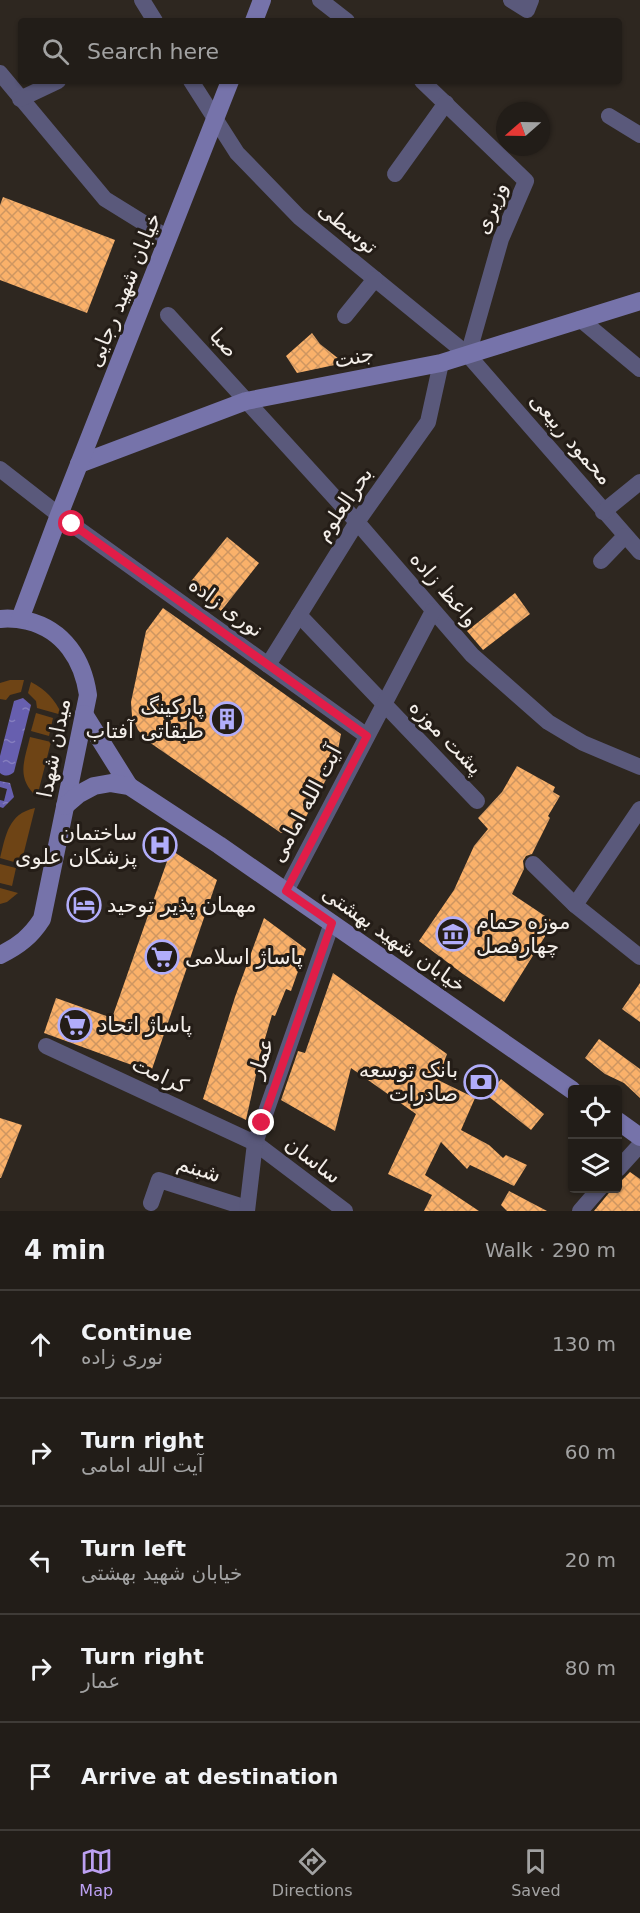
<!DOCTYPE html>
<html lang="en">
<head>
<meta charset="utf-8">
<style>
  :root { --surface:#221d18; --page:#2e2a25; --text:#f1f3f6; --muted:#a2a2a2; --line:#3f3b37; --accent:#bca0f2 }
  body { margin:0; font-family:"DejaVu Sans",Vazirmatn,sans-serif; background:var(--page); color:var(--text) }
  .controls { position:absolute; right:18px; bottom:18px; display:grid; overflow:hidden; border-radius:6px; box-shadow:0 2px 4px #0004 }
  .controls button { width:54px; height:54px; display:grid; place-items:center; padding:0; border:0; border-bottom:2px solid var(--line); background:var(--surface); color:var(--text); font:30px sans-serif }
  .compass { position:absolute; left:496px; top:102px; width:54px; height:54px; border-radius:50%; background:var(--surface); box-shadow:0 2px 4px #0004; rotate:250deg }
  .stop { position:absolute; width:18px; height:18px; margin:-14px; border:4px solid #e11d48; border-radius:50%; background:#fff }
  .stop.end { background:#e11d48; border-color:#fff; box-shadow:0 2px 6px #0008 }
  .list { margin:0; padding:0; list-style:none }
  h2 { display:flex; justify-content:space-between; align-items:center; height:78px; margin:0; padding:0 24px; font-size:26px }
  h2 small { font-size:20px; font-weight:400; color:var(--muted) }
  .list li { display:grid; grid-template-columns:39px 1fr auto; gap:18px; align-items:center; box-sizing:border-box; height:108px; padding:0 24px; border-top:2px solid var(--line) }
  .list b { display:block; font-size:22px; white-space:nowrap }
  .list p { margin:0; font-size:20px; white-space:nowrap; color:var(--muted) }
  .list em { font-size:20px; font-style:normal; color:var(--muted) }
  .icon { flex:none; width:33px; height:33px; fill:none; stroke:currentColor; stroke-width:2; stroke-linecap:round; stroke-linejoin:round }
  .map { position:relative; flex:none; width:640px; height:1211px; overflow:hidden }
  .search { position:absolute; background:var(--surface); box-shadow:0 2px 4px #0004; left:18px; right:18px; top:18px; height:66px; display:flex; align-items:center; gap:15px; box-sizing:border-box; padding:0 21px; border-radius:6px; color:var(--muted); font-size:22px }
  .sheet { height:618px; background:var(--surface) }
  nav { display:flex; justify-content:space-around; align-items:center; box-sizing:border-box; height:84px; border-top:2px solid var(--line); background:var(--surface); font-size:16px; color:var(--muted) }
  nav a { display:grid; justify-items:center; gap:3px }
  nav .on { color:var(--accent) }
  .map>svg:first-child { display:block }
  .green { fill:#6e4415 }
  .water { fill:url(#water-ripples) }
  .building { fill:url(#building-cross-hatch) }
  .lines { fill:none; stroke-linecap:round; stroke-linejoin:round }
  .street { stroke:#5a597b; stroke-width:16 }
  .secondary { stroke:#7673aa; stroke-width:18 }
  .route { stroke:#e11d48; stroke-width:8 }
  .labels { text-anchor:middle; stroke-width:6; stroke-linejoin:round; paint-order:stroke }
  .street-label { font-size:21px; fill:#f3eee9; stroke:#241d17 }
  .poi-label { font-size:21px; fill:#f3eee9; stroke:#241d17; text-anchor:start }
</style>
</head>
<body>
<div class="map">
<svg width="640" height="1211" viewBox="0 0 640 1211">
  <defs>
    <pattern id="water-ripples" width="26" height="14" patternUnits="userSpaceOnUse" patternTransform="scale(1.5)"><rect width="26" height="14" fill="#675faf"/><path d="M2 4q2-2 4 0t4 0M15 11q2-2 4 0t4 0" fill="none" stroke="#857ebe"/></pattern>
    <pattern id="building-cross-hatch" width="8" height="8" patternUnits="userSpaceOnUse" patternTransform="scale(1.5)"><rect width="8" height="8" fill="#fab16a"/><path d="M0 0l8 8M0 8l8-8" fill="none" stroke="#ce9661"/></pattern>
  </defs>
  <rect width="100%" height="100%" fill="#2e2720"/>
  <!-- green -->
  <g class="green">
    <polygon points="10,680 24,680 21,692 10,695 6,700 0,699 0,683"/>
    <path d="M31,682c15,8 24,17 31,33l-25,-7 -1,-7 -8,-8z"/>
    <polygon points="36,713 53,718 49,736 31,731"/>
    <path d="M30,737l21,5 -14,55c-21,-19 -13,-35 -7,-60z"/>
    <path d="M35,808l-14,56 -21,-6c6,-23 8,-44 35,-50z"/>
    <polygon points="0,864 16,868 12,886 0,883"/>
    <polygon points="0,888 18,893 7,902 0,904"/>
  </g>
  <!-- water -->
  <g class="water">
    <path d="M23,698l8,7 -17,67c-4,4 -9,5 -14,1v-17l14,-55z"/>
    <polygon points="0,781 10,783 14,797 3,808 0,807 0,800 4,801 7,789 0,787"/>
  </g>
  <!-- building -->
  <g class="building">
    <polygon points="3,197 115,240 87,313 0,280 0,205"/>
    <polygon points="312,333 320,344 344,363 297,373 286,356"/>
    <polygon points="227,537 259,563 221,611 188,585"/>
    <polygon points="515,593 530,614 483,650 467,631"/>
    <polygon points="163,608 341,734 336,761 300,828 281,833 149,742 138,730 132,716 131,702 146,631"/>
    <polygon points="517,766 555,787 553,792 560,796 548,816 550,818 532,854 526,856 523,861 524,869 512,894 554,922 504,1002 463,974 419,941 454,890 474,846 488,829 478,818 502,792"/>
    <polygon points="171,850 217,880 151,1072 44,1033 56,998 112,1018"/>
    <polygon points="264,918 306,949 291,991 286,989 275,1016 272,1015 261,1052 246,1120 203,1099 235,997"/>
    <polygon points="333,973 447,1054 438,1080 475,1098 461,1130 489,1145 503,1158 506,1155 527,1165 514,1186 470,1165 467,1169 441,1142 425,1175 479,1211 424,1211 432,1195 388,1174 416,1114 351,1068 335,1131 281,1100 298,1051 305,1053"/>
    <polygon points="640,983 640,1022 622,1009"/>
    <polygon points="599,1039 640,1069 640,1098 624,1083 605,1074 585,1058"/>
    <polygon points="501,1079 544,1114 531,1130 488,1096"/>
    <polygon points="0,1118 22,1125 1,1178 0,1178"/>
    <polygon points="630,1172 640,1179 640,1211 594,1211 613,1188 618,1188 618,1184"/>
    <polygon points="509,1191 547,1211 507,1211 501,1205"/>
  </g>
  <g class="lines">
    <!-- street -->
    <g class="street">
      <polyline points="142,0 155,21"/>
      <polyline points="320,0 347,21"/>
      <polyline points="511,0 527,10 531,0"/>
      <polyline points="0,73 105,199 168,238"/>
      <polyline points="191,81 237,153 299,217 468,355 640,552"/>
      <polyline points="422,81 526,181 501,239 468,355"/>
      <polyline points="20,99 58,81"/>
      <polyline points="609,116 640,135"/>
      <polyline points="395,174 446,103"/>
      <polyline points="168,315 357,522 472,655 548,722 583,743 640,767"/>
      <polyline points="345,316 375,279"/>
      <polyline points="580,319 640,369"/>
      <polyline points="0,469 59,515 367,736"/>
      <polyline points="603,512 640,482"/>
      <polyline points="601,561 625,536"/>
      <polyline points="299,615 477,801"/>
      <polyline points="268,665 357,522 428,422 441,363"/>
      <polyline points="640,809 575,905 640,957"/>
      <polyline points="533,864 575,905"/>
      <polyline points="286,891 433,611"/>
      <polyline points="46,1046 255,1143 345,1211"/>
      <polyline points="618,1169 640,1145"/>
      <polyline points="151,1203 159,1180 247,1208"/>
      <polyline points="247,1211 255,1143 332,923"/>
      <polyline points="580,1211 600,1188"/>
    </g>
    <!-- secondary -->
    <g class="secondary">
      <polyline points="254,21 262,0"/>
      <polyline points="79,464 246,401 441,363 640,301"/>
      <path d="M0,619c9,-1 19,0 28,2 36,9 55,39 60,74l-46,224c-11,17 -23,27 -42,36"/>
      <polyline points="20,619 59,515 230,81"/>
      <polyline points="84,714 129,786"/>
      <polyline points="65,806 79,794 94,786 111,783 129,786 219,845 572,1090"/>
      <polyline points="618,1121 640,1137"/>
    </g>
  </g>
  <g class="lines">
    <!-- route -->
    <polyline class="route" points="72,524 367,736 286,891 332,923 262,1123"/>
  </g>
  <!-- icons -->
  <defs>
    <g id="building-ring" transform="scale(1.725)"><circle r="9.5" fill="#241d17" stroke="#b1adfa" stroke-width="1.5"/><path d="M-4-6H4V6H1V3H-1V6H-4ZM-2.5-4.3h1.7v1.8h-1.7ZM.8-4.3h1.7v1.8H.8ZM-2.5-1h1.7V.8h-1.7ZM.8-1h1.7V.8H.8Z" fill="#b1adfa"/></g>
    <g id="hospital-ring" transform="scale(1.725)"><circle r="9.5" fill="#241d17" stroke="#b1adfa" stroke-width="1.5"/><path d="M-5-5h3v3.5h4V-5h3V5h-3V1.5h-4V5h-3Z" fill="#b1adfa"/></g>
    <g id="hotel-ring" transform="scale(1.725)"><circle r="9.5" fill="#241d17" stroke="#b1adfa" stroke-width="1.5"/><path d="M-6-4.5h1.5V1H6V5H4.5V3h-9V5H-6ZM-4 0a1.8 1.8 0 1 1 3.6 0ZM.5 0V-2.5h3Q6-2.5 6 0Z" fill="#b1adfa"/></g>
    <g id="museum-ring" transform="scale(1.725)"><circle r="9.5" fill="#241d17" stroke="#b1adfa" stroke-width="1.5"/><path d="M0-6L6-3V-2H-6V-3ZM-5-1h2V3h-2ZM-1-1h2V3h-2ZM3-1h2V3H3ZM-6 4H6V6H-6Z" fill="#b1adfa"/></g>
    <g id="supermarket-ring" transform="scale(1.725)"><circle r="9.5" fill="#241d17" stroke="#b1adfa" stroke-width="1.5"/><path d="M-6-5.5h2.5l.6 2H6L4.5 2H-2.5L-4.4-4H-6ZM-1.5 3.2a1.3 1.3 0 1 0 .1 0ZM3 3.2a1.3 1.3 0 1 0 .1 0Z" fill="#b1adfa"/></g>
    <g id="bank-ring" transform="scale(1.725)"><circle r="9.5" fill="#241d17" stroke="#b1adfa" stroke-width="1.5"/><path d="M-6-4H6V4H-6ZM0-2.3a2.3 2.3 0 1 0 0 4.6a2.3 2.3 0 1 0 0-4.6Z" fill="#b1adfa"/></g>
  </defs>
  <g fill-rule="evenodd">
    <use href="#building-ring" x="227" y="719"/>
    <use href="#hospital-ring" x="160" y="845"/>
    <use href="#hotel-ring" x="84" y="905"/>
    <use href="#museum-ring" x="453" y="934"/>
    <use href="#supermarket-ring" x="162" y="957"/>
    <use href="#supermarket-ring" x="75" y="1025"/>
    <use href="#bank-ring" x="481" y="1082"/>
  </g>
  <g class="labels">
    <!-- street labels -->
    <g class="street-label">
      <text transform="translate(491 208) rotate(-68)" y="7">وزیری</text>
      <text transform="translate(348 228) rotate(39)" y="7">توسطی</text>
      <text transform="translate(124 290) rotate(-68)" y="7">خیابان شهید رجایی</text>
      <text transform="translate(224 343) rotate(48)" y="7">صبا</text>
      <text transform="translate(354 357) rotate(-11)" y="7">جنت</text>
      <text transform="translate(571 439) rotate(49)" y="7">محمود ربیعی</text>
      <text transform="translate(344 504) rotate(-56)" y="7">بحرالعلوم</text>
      <text transform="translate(444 589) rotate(49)" y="7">واعظ زاده</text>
      <text transform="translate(226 607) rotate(36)" y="7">نوری زاده</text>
      <text transform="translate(446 737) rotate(46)" y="7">پشت موزه</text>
      <text transform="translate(54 748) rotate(-79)" y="7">میدان شهدا</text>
      <text transform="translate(306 804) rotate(-62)" y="7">آیت الله امامی</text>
      <text transform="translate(394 939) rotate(35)" y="7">خیابان شهید بهشتی</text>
      <text transform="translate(261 1058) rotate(-71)" y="7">عمار</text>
      <text transform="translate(160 1075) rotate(25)" y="7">کرامت</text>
      <text transform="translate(313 1160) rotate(37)" y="7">ساسان</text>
      <text transform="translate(199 1169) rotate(18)" y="7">شبنم</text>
    </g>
    <!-- poi labels -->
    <g class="poi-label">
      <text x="204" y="714" text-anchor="end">پارکینگ<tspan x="204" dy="24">طبقاتی آفتاب</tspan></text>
      <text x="137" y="840" text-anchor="end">ساختمان<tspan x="137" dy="24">پزشکان علوی</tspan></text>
      <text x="107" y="912">مهمان پذیر توحید</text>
      <text x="476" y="929">موزه حمام<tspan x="476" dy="24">چهارفصل</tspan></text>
      <text x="185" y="964">پاساژ اسلامی</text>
      <text x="98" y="1032">پاساژ اتحاد</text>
      <text x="458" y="1077" text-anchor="end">بانک توسعه<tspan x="458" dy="24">صادرات</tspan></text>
    </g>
  </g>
</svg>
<div class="controls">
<button><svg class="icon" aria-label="locate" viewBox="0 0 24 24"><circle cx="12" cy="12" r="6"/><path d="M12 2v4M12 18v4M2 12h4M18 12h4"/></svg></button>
<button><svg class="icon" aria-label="layers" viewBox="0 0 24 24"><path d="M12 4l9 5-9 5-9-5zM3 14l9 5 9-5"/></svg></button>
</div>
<svg class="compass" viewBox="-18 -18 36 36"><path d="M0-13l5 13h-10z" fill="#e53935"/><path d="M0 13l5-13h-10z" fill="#a2a2a2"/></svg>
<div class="stop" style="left:72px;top:524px"></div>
<div class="stop end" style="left:262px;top:1123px"></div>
<div class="search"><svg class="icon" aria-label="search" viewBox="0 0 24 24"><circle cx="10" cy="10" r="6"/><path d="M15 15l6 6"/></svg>Search here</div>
</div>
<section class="sheet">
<h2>4 min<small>Walk · 290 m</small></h2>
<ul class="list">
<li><svg class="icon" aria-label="ahead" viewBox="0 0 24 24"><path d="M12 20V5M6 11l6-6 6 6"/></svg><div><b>Continue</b><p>نوری زاده</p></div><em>130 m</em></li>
<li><svg class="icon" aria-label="right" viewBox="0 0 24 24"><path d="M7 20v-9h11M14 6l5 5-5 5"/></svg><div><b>Turn right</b><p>آیت الله امامی</p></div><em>60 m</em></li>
<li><svg class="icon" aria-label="left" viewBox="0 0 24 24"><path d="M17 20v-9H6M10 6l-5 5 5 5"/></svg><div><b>Turn left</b><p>خیابان شهید بهشتی</p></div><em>20 m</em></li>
<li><svg class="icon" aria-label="right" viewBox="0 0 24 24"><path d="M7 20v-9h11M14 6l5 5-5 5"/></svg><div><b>Turn right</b><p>عمار</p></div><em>80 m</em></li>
<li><svg class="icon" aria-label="arrive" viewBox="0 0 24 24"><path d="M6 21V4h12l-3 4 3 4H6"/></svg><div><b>Arrive at destination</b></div></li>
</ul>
</section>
<nav>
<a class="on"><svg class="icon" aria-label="map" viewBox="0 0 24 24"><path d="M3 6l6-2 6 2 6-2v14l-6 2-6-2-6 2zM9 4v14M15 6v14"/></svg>Map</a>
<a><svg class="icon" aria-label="directions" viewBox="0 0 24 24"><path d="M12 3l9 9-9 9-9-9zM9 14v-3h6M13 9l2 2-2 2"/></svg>Directions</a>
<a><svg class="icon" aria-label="saved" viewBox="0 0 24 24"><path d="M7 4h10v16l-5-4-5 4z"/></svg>Saved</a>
</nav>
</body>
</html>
